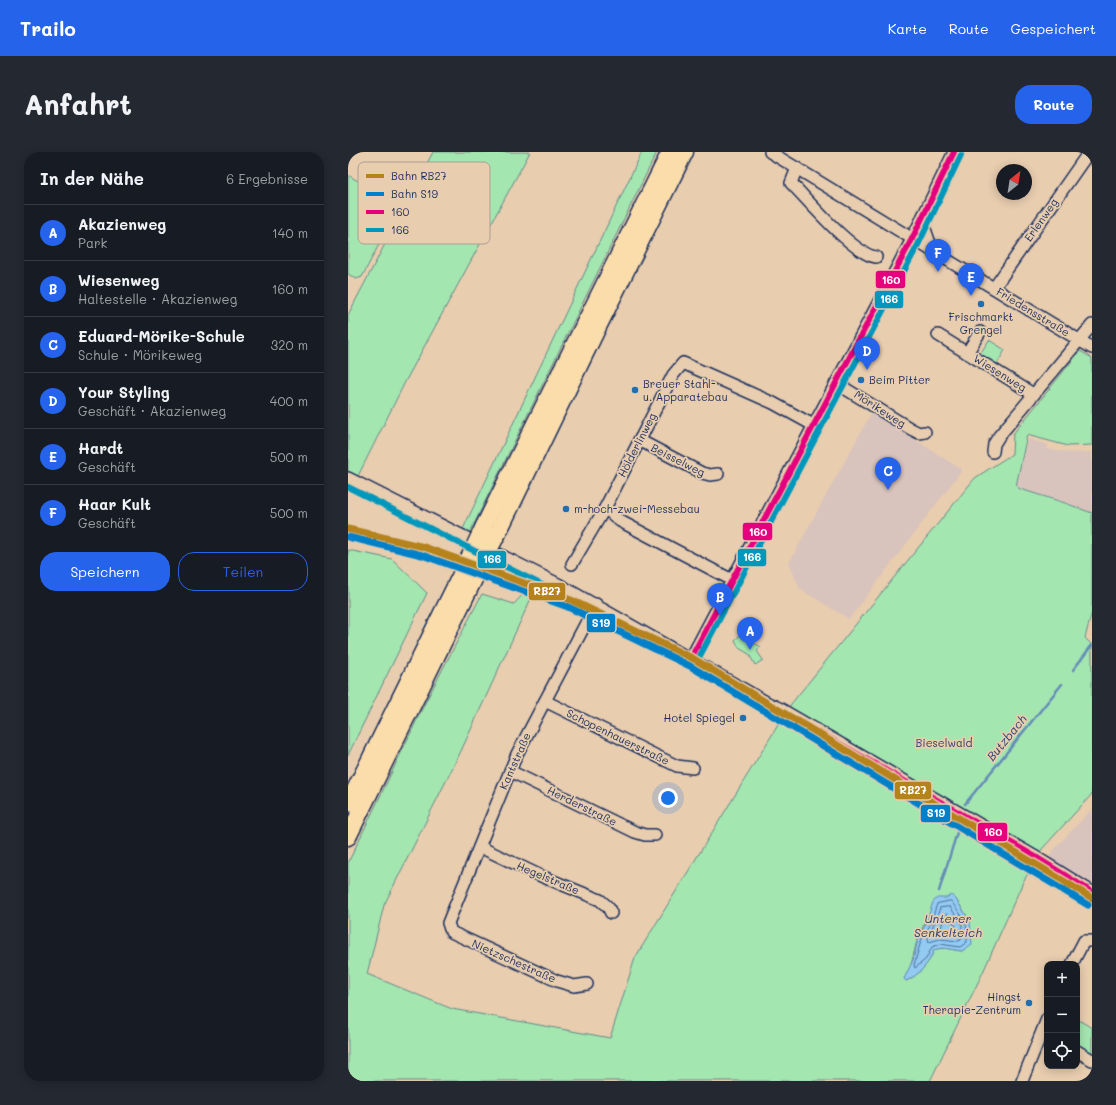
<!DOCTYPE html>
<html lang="de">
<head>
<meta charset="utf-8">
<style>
  :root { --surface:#171b24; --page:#242831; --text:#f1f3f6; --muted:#9ea1a6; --line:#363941; --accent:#2563eb }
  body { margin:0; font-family:Mali,sans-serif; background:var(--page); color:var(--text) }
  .controls { position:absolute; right:12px; bottom:12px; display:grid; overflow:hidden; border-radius:8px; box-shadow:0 2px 10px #0003 }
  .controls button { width:36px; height:36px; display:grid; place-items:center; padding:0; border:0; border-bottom:1px solid var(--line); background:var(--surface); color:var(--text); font:20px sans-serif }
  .compass { position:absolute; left:648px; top:12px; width:36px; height:36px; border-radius:50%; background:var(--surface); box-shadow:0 2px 10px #0003; rotate:30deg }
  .you { position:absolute; left:320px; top:646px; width:14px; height:14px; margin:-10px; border:3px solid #fff; border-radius:50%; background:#1a73e8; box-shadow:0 0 0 6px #1a73e833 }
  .badge { display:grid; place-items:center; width:26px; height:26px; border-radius:50%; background:var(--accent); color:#fff; font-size:13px; font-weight:700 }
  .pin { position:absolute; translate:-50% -33px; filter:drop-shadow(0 1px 2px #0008) }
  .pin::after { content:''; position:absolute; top:21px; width:14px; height:12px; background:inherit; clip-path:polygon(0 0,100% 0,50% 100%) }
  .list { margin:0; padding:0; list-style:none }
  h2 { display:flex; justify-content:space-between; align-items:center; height:52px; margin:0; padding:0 16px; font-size:17px }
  h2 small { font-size:13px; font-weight:400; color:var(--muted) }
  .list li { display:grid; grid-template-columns:26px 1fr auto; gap:12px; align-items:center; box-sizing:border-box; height:56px; padding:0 16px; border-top:1px solid var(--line) }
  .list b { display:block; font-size:15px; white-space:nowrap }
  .list p { margin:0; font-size:13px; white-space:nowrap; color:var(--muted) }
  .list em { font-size:13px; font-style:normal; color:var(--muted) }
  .actions { display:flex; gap:8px; padding:12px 16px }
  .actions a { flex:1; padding:9px 0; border:1px solid var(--accent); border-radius:16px; text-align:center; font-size:14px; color:var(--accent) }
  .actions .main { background:var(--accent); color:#fff }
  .icon { flex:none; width:22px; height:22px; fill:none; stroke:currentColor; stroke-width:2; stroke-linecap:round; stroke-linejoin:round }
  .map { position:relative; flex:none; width:744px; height:929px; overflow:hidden; border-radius:16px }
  header { display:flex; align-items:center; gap:24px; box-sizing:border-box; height:56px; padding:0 20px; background:var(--accent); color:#fff }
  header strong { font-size:19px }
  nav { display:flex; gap:22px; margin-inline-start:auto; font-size:14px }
  .intro { display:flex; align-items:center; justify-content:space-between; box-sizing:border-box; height:96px; padding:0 24px }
  h1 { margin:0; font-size:28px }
  .button { padding:10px 18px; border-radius:16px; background:var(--accent); color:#fff; font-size:14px; font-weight:700 }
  main { display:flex; gap:24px; padding:0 24px }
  aside { flex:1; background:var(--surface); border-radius:16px; box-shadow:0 2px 10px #0003 }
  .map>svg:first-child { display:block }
  .built { fill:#d8c3bd }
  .green { fill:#a4e6b0; stroke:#608a87; fill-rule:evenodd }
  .water { fill:#93caf2; stroke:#638cb7 }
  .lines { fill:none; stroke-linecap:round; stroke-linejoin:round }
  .shore { stroke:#4b6d99; stroke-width:1 }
  .stream { stroke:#638cb7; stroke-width:2.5 }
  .minor-casing { stroke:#1b2f5e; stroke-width:14 }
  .highway-casing { stroke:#1b2f5e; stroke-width:19 }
  .minor { stroke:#e8cdaf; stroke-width:11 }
  .highway { stroke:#fbddab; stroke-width:16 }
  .highway-bridge-casing { stroke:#1b2f5e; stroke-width:19; stroke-linecap:butt }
  .highway-bridge { stroke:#fbddab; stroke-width:16 }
  .bus-1-casing { stroke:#e8cdaf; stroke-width:9 }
  .bus-2-casing { stroke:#e8cdaf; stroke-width:9 }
  .bus-1 { stroke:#e5007d; stroke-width:6 }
  .bus-2 { stroke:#0497bd; stroke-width:6 }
  .rail-1-casing { stroke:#e8cdaf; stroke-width:10 }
  .rail-2-casing { stroke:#e8cdaf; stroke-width:10 }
  .rail-1 { stroke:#b5821c; stroke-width:7 }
  .rail-2 { stroke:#0080c8; stroke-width:7 }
  .poi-dot { fill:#1f6fb2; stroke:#e8cdaf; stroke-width:1.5 }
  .labels { text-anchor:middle; stroke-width:3.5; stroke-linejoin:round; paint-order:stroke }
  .street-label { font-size:11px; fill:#1b2f5e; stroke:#e8cdaf }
  .poi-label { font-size:11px; fill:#1b2f5e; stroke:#e8cdaf; text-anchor:start }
  .park-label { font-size:11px; fill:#294166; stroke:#e8cdaf }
  .water-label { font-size:12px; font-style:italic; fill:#273e6d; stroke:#e8cdaf }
  .key { fill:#e8cdaf; stroke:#aa9e97; stroke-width:1 }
  .key-label { font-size:11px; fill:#1b2f5e }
  .line-badge { stroke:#e8cdaf; stroke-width:1.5 }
  .badge-label { font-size:11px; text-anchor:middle; font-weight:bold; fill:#fff }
</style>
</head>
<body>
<header>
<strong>Trailo</strong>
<nav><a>Karte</a><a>Route</a><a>Gespeichert</a></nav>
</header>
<div class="intro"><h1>Anfahrt</h1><a class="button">Route</a></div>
<main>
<aside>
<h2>In der Nähe<small>6 Ergebnisse</small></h2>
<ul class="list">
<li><span class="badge">A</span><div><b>Akazienweg</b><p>Park</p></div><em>140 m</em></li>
<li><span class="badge">B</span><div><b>Wiesenweg</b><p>Haltestelle · Akazienweg</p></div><em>160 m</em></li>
<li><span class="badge">C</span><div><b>Eduard-Mörike-Schule</b><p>Schule · Mörikeweg</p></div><em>320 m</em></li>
<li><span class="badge">D</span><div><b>Your Styling</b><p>Geschäft · Akazienweg</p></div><em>400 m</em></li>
<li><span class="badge">E</span><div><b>Hardt</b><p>Geschäft</p></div><em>500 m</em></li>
<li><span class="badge">F</span><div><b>Haar Kult</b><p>Geschäft</p></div><em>500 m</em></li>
</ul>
<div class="actions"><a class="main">Speichern</a><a>Teilen</a></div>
</aside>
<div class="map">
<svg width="744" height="929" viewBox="0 0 744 929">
  <rect width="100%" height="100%" fill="#e8cdaf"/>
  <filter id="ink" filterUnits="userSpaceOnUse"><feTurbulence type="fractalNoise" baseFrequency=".025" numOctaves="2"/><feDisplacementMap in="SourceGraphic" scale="8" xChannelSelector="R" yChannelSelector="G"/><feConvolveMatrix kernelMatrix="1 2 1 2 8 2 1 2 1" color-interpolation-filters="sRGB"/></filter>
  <g filter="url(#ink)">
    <!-- built -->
    <g class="built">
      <polygon points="524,260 614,318 501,467 452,437 441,411"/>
      <polygon points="680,287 700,293 699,297 709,299 728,301 744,300 744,361 717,351 672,337 668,334"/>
      <polygon points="744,657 744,733 703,708 702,702"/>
    </g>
    <!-- green -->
    <g class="green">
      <polygon points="85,0 182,0 57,230 10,324 0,319 0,163"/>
      <polygon points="294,0 309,0 122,380 115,377"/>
      <polygon points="0,23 51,54 14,125 8,127 0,122"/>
      <polygon points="641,188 657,198 649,212 632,202"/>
      <path d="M732,199l12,7v87l-24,1 -41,-11 -11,51 4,3 45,14 27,10v98l-7,27 7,7v149l-50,55 -19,33 -40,90 -53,109h-582v-218l78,-162 56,-107 32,10 11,-12 8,2 -72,157 -77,154 -17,69 85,35 158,29 25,-80 156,-254 184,-226 37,-24 1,-20zM607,746c14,20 15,23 16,46l-9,7c-11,-1 -18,-5 -28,-1 -5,14 -15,25 -28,31l-2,-2c8,-11 9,-25 13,-38 4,-11 15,-34 21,-42z"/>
      <polygon points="0,398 44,407 79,441 0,603"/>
      <polygon points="392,483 413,495 409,499 415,508 407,513 401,502 391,496 387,488"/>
      <polygon points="729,867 744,876 744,901 729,893"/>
    </g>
    <!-- water -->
    <path class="water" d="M603,743l4,3 15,23 2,23 -10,7c-11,-1 -18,-5 -28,-1 -5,14 -15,25 -28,31l-2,-2 9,-19 5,-20 8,-17 7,-21 4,-4h9z"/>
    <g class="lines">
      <!-- shore -->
      <g class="shore">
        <polygon points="603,749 618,770 619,790 612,795 592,792 584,795 578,807 567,816 566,813 573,789 582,773 589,752"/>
        <polygon points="602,755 614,772 613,788 610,789 592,787 581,790 580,787 592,756"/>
        <polygon points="599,762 608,774 606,781 592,779 597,763"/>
      </g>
      <!-- stream -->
      <g class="stream">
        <polyline points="725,518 744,493"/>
        <polyline points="617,652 714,532"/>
        <polyline points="591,739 611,674"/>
      </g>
      <!-- minor casing -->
      <g class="minor-casing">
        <g id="minor">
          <polyline points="422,0 744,196"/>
          <path d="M449,16l-6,15c17,17 63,72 85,74"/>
          <polyline points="575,64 577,77 585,100"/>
          <polyline points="646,136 741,0"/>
          <polyline points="590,183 685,242"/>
          <polyline points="619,201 632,180"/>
          <polyline points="488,231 563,277 571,281 577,280"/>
          <polyline points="291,288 354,321 362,323 370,322"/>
          <polyline points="645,300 646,292 651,284 744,173"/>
          <polyline points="0,326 212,433 420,551 431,556 686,704 744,740"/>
          <polyline points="257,356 272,369 384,428"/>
          <polyline points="224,412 257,356 325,223 335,211 425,251 465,273"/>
          <polyline points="343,506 564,87 606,0"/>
          <polyline points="197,549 329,614 345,616"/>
          <polyline points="162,619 287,680 297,683 307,683"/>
          <polyline points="132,695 193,724 252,748 260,755 263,761"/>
          <polyline points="724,812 736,789 744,789"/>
          <polyline points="239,832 226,834 209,829 103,780 100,771 169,602 248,452"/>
          <polyline points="729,899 744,908"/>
          <polyline points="674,929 699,867"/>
        </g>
      </g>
      <!-- highway casing -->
      <g class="highway-casing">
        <g id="highway">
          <polyline points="136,374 322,0"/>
          <polyline points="150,381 250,175 337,0"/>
          <polyline points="0,652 121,406"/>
          <polyline points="0,685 133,413"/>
        </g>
      </g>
      <!-- minor -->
      <use href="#minor" class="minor"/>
      <!-- highway -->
      <use href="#highway" class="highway"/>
      <!-- highway-bridge casing -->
      <g class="highway-bridge-casing">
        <g id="highway-bridge">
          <polyline points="121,406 136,374"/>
          <polyline points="133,413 150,381"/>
        </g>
      </g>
      <!-- highway-bridge -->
      <use href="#highway-bridge" class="highway-bridge"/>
      <!-- bus-1 casing -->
      <g class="bus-1-casing">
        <g id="bus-1">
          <polyline points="343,506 564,87 606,0"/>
          <polyline points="343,506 686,704 744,740"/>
        </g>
      </g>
      <!-- bus-2 casing -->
      <g class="bus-2-casing">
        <polyline id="bus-2" points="0,335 208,440 339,513 347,513 571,91 613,3"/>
      </g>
      <!-- bus-1 -->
      <use href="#bus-1" class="bus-1"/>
      <!-- bus-2 -->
      <use href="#bus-2" class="bus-2"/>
      <!-- rail-1 casing -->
      <g class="rail-1-casing">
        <polyline id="rail-1" points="0,377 76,395 223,448 346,507 744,746"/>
      </g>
      <!-- rail-2 casing -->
      <g class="rail-2-casing">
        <polyline id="rail-2" points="0,385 74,403 220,455 342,514 740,753"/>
      </g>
      <!-- rail-1 -->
      <use href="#rail-1" class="rail-1"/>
      <!-- rail-2 -->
      <use href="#rail-2" class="rail-2"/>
    </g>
  </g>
  <!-- markers -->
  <g class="poi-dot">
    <circle cx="633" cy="152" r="4"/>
    <circle cx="513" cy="228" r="4"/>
    <circle cx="287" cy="238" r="4"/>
    <circle cx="218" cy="357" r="4"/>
    <circle cx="395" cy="566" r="4"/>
    <circle cx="681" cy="851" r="4"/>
  </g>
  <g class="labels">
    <!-- street labels -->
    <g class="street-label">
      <text transform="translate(693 68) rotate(-55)" y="4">Erlenweg</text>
      <text transform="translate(685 160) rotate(31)" y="4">Friedensstraße</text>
      <text transform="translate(652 221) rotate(32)" y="4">Wiesenweg</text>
      <text transform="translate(532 257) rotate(33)" y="4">Mörikeweg</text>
      <text transform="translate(289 293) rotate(-63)" y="4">Hölderlinweg</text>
      <text transform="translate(330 308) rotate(27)" y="4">Beisselweg</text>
      <text transform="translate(270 585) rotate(26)" y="4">Schopenhauerstraße</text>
      <text transform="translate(167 609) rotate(-66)" y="4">Kantstraße</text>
      <text transform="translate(234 654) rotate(26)" y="4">Herderstraße</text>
      <text transform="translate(200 726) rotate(23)" y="4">Hegelstraße</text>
      <text transform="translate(166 809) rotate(24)" y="4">Nietzschestraße</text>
    </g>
    <!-- poi labels -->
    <g class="poi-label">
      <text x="633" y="169" text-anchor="middle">Frischmarkt<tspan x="633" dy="13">Grengel</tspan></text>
      <text x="521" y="232">Beim Pitter</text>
      <text x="295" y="236">Breuer Stahl-<tspan x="295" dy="13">u. Apparatebau</tspan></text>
      <text x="226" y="361">m-hoch-zwei-Messebau</text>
      <text x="387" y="570" text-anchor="end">Hotel Spiegel</text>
      <text x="673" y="849" text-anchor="end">Hingst<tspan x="673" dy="13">Therapie-Zentrum</tspan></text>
    </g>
    <!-- park labels -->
    <g class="park-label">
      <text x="596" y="595">Bieselwald</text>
    </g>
    <!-- water labels -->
    <g class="water-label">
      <text transform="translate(659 586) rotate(-51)" y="4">Butzbach</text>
      <text x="600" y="771">Unterer<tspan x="600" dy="14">Senkelteich</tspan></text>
    </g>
  </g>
  <!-- legend -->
  <rect x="10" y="10" width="132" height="82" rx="6" class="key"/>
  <rect x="18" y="22" width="18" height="4" fill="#b5821c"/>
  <rect x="18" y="40" width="18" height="4" fill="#0080c8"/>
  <rect x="18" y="58" width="18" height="4" fill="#e5007d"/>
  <rect x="18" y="76" width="18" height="4" fill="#0497bd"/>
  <g class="key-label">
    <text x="43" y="28">Bahn RB27</text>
    <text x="43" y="46">Bahn S19</text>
    <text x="43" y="64">160</text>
    <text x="43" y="82">166</text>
  </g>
  <g class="line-badge">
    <rect x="527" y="118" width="31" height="19" rx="4" fill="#e5007d"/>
    <rect x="526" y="138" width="30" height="19" rx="4" fill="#0497bd"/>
    <rect x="394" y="370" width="31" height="19" rx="4" fill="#e5007d"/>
    <rect x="389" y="396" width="30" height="19" rx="4" fill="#0497bd"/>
    <rect x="129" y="398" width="30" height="19" rx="4" fill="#0497bd"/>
    <rect x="180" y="430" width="38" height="19" rx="4" fill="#b5821c"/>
    <rect x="238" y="461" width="30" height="20" rx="4" fill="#0080c8"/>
    <rect x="546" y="629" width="38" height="19" rx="4" fill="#b5821c"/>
    <rect x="572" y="652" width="31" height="19" rx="4" fill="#0080c8"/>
    <rect x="629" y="670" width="31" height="20" rx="4" fill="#e5007d"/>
  </g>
  <g class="badge-label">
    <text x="543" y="132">160</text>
    <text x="541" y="151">166</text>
    <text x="410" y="384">160</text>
    <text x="404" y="409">166</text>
    <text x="144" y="411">166</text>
    <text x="199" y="443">RB27</text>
    <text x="253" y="475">S19</text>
    <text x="565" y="642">RB27</text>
    <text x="588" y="665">S19</text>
    <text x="645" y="684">160</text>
  </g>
</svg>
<div class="controls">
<button>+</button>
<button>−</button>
<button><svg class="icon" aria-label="locate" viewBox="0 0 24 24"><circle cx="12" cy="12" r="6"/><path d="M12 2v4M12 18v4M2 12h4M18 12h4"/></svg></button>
</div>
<svg class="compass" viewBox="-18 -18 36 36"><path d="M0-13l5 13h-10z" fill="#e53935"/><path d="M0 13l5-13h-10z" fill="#9ea1a6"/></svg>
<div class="you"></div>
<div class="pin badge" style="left:402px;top:498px">A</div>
<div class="pin badge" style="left:372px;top:464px">B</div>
<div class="pin badge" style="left:540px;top:338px">C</div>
<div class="pin badge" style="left:519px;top:218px">D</div>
<div class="pin badge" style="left:623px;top:144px">E</div>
<div class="pin badge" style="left:590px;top:120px">F</div>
</div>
</main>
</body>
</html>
